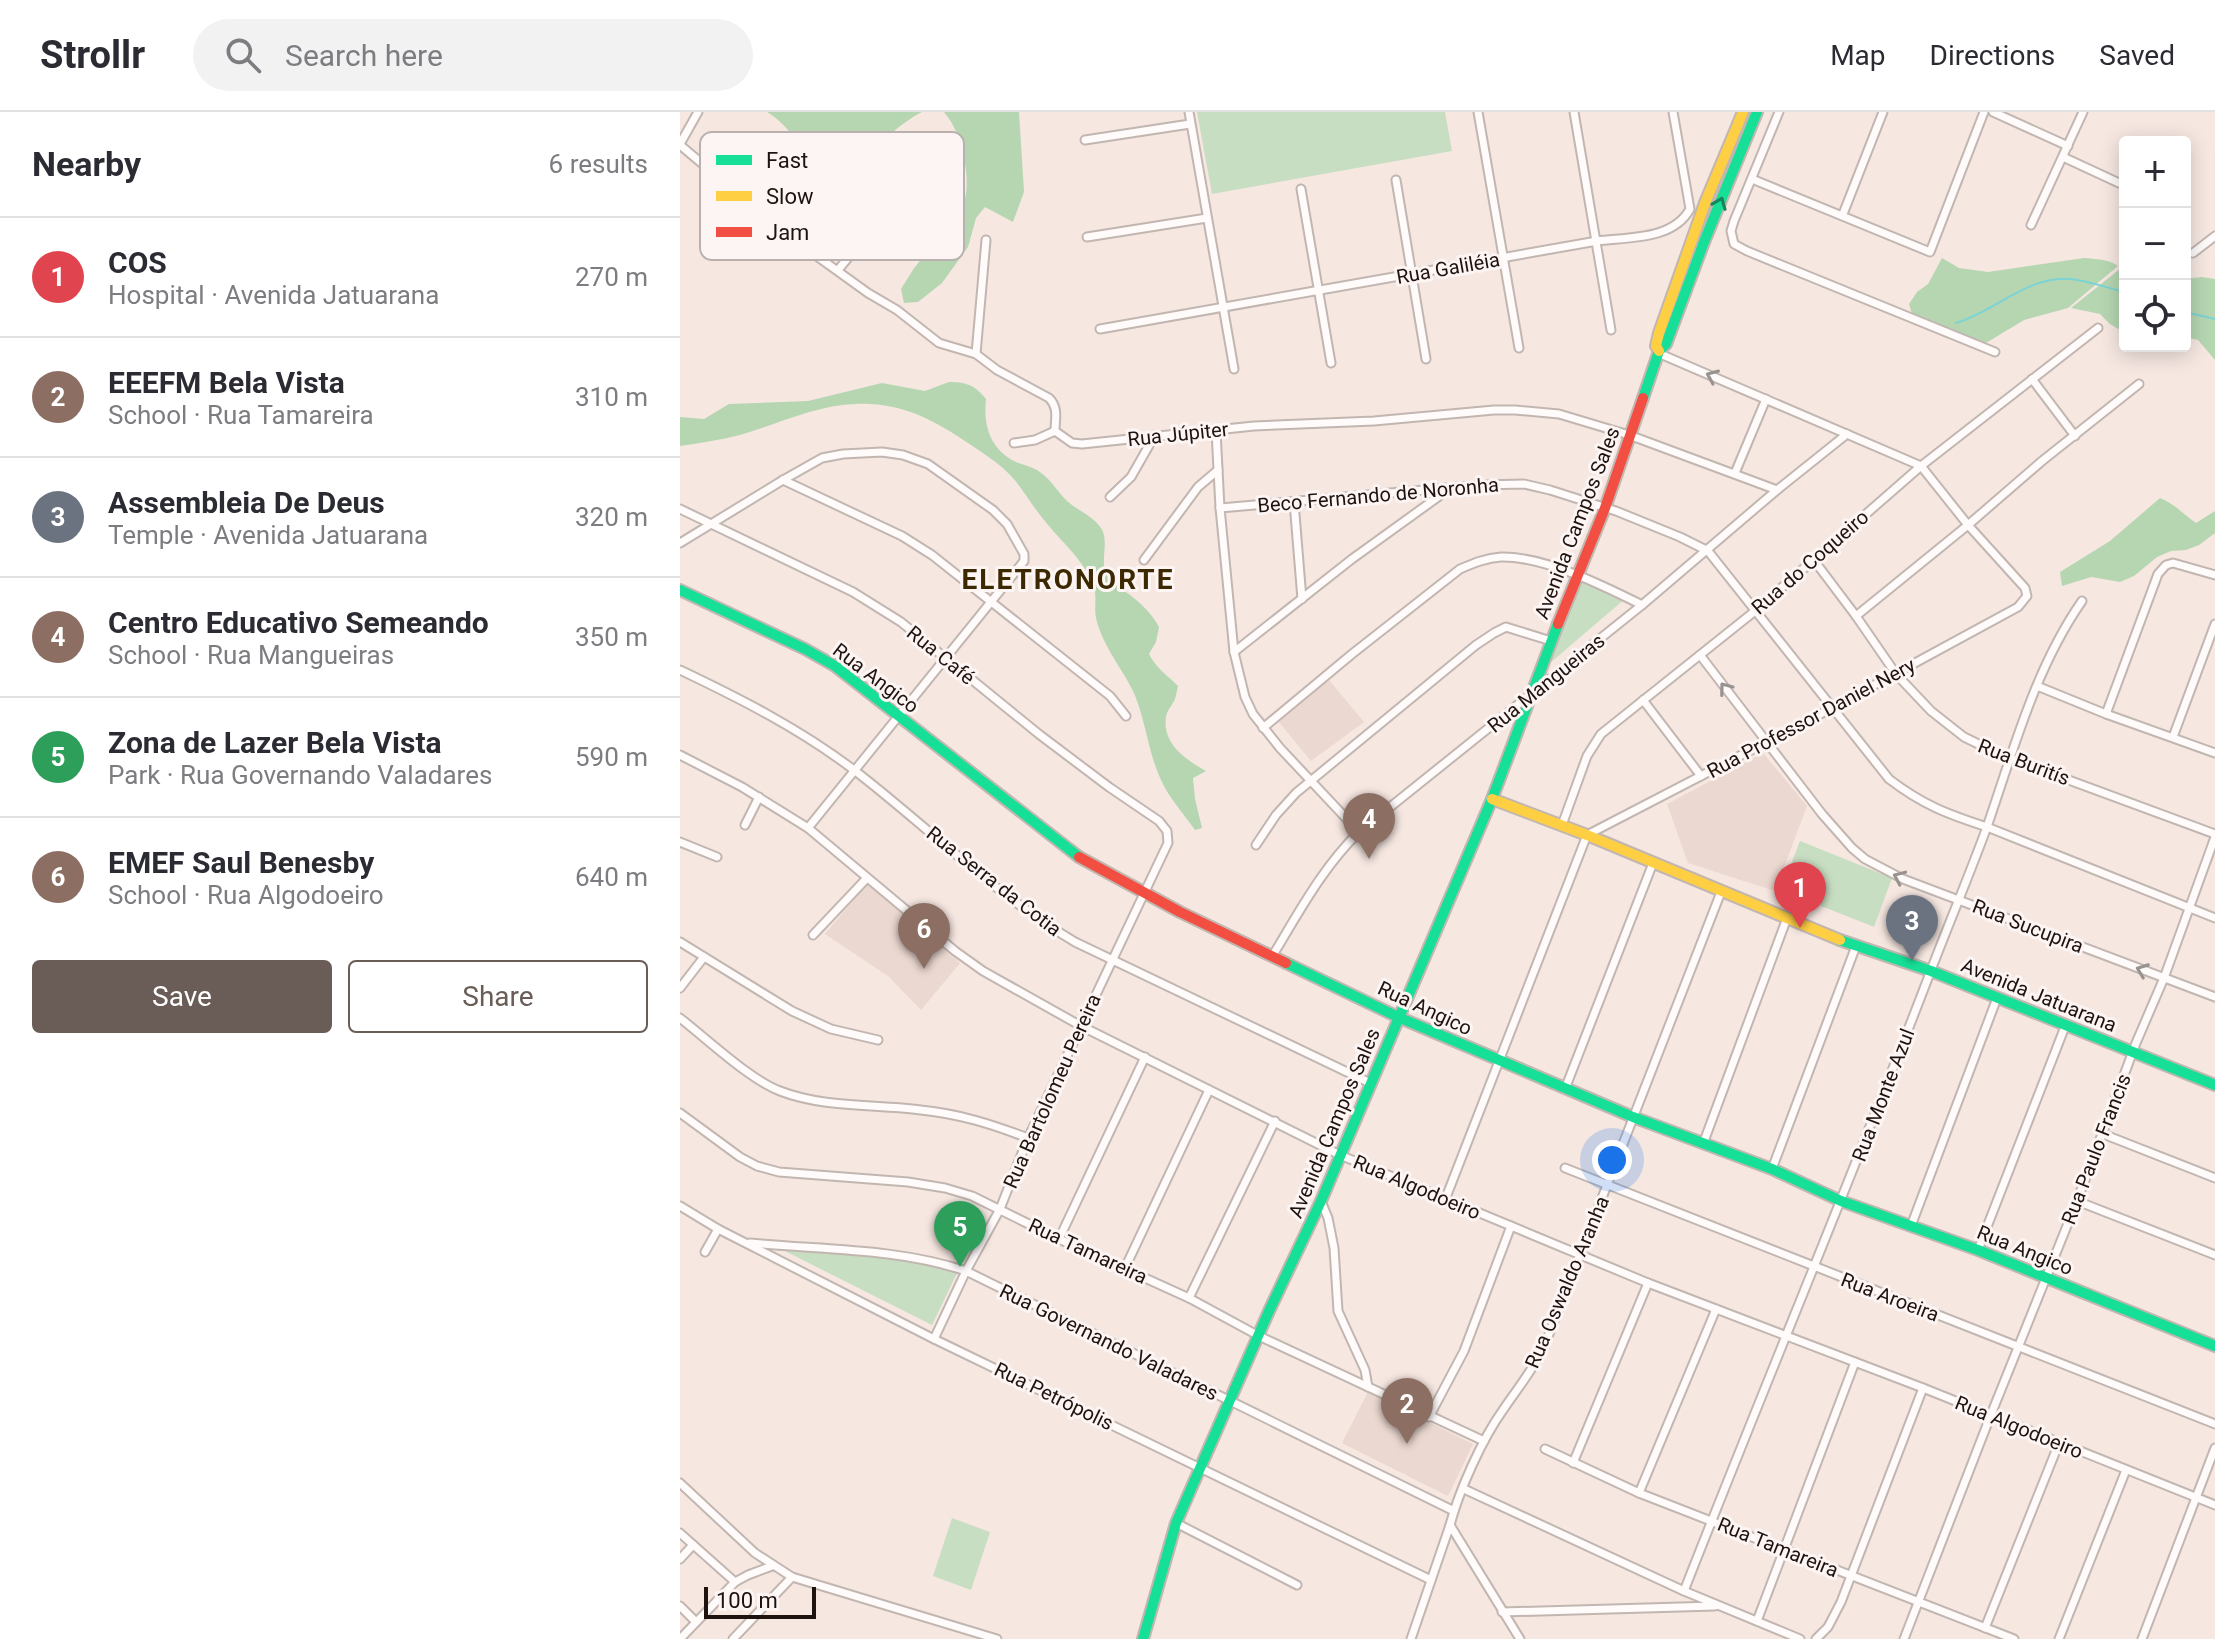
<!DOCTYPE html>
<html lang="en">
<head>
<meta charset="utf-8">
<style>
  :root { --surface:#fff; --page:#f2f2f3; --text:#2b2b33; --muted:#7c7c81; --line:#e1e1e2; --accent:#6a5d58 }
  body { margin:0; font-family:Roboto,sans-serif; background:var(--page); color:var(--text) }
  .controls { position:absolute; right:24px; top:24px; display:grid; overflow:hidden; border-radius:8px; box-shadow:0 4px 20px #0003 }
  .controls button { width:72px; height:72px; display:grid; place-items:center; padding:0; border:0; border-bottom:2px solid var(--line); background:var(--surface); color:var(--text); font:40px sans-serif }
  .scale { position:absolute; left:24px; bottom:20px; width:112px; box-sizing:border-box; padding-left:8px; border:4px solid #1e130f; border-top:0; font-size:22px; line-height:28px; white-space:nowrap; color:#1e130f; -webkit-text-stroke:6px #fcf5f3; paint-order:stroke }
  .you { position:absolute; left:932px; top:1048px; width:28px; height:28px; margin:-20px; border:6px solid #fff; border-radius:50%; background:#1a73e8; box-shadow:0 0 0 12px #1a73e833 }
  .badge { display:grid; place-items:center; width:52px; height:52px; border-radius:50%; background:var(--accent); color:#fff; font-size:26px; font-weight:700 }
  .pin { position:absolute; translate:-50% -66px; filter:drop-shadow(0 2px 4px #0008) }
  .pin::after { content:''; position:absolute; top:42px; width:28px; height:24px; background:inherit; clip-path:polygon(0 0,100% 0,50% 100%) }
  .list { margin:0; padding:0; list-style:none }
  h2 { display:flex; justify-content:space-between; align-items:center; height:104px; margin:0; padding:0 32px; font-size:34px }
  h2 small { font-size:26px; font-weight:400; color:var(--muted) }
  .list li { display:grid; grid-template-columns:52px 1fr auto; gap:24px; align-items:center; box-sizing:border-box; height:120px; padding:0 32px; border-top:2px solid var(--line) }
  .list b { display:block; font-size:30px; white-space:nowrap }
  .list p { margin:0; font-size:26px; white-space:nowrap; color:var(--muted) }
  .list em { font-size:26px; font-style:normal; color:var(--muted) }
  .actions { display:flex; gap:16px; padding:24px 32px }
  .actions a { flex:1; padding:18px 0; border:2px solid var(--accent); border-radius:8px; text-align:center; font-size:28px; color:var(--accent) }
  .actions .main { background:var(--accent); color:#fff }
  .icon { flex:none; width:44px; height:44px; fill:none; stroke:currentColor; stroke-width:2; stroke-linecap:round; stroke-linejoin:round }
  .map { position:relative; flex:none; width:1535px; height:1527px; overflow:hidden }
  header { display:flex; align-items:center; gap:48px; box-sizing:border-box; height:112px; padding:0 40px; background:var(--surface); border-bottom:2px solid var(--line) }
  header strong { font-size:38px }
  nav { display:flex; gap:44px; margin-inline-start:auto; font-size:28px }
  .search { width:560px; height:72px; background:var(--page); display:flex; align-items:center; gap:20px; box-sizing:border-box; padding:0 28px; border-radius:44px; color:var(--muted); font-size:30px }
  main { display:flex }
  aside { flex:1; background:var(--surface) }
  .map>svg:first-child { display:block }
  .education { fill:#ebd8d0 }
  .green { fill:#c8dec2 }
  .forest { fill:#b6d6b2 }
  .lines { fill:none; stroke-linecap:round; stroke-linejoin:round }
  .stream { stroke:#7cd3d4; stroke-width:2 }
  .street-casing { stroke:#c2b6b1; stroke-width:11 }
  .fast-casing { stroke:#c2b6b1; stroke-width:14 }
  .slow-casing { stroke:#c2b6b1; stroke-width:14 }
  .jam-casing { stroke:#c2b6b1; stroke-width:14 }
  .street { stroke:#fefbfa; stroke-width:7 }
  .fast { stroke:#16e098; stroke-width:10 }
  .slow { stroke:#ffcf43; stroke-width:10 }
  .jam { stroke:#f24e42; stroke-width:10 }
  .oneway { stroke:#1a845a }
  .oneway2 { stroke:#999390 }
  .labels { text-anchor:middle; stroke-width:6; stroke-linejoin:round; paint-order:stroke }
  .street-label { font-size:20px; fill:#1e130f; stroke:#fcf5f3 }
  .district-label { font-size:28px; font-weight:bold; letter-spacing:2px; fill:#3c2901; stroke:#fcf5f3 }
  .key { fill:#fcf5f3; stroke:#b9b1af; stroke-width:2 }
  .key-label { font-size:22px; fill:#1e130f }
</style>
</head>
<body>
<header>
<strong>Strollr</strong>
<div class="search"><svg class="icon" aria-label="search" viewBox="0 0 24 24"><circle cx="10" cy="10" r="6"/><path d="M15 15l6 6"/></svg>Search here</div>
<nav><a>Map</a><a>Directions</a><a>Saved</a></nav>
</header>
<main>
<aside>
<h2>Nearby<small>6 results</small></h2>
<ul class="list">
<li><span class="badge" style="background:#e0444e">1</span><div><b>COS</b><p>Hospital · Avenida Jatuarana</p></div><em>270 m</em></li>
<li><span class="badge" style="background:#8d6e63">2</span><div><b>EEEFM Bela Vista</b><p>School · Rua Tamareira</p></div><em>310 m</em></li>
<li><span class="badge" style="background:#6b7280">3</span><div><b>Assembleia De Deus</b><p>Temple · Avenida Jatuarana</p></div><em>320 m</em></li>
<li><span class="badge" style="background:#8d6e63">4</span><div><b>Centro Educativo Semeando</b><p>School · Rua Mangueiras</p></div><em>350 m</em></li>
<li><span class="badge" style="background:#2e9e5b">5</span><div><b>Zona de Lazer Bela Vista</b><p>Park · Rua Governando Valadares</p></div><em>590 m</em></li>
<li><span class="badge" style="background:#8d6e63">6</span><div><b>EMEF Saul Benesby</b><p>School · Rua Algodoeiro</p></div><em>640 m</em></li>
</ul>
<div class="actions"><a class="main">Save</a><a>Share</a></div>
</aside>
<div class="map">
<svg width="1535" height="1527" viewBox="0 0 1535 1527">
  <rect width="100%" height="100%" fill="#f6e7e1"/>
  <!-- education -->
  <g class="education">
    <polygon points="649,568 684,610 631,649 598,609"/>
    <polygon points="1083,641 1127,694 1095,779 1008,751 987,692"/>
    <polygon points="187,772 280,851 241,898 208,864 145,822"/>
    <polygon points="688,1280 793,1332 768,1384 662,1331"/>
  </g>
  <!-- green -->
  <g class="green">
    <polygon points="517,0 765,0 772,39 532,82"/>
    <polygon points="900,468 946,486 870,551"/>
    <polygon points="1120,729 1212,766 1194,815 1101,778"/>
    <polygon points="83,1128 242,1147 280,1155 252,1213"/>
    <polygon points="272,1406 310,1420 291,1478 253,1464"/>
  </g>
  <!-- forest -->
  <g class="forest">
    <path d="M87,0h155c-22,11 -51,38 -67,58 -16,19 -20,41 -46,50l-12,-7c-1,-12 1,-19 3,-31 7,-31 -8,-54 -33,-70z"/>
    <path d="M264,0h75l5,80 -11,30 -28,-15 -9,11 -8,29 -26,36 -24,19 -14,1 -3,-14c6,-9 11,-19 18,-27 28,-34 55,-47 46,-98 -3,-20 -8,-36 -21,-52z"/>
    <path d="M1262,146l17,10 29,4 96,-14c11,1 25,1 34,8l-50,42 -44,12 -38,23 -74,-29 -3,-10 8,-12 11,-8z"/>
    <polygon points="1445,155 1445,221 1430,212 1420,202 1391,196 1441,156"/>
    <polygon points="1522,165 1535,167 1535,248 1518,228 1505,225 1505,167"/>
    <path d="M269,270c17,0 26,3 37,17 -3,26 4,49 28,62 8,4 16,5 23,9 14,9 19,20 30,31 10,9 26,15 34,27 9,14 -2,33 6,47 6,10 15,14 23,20 12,9 22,19 29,32l-3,15 -7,12c7,14 18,21 29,32 -1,5 -2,9 -3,13 -3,7 -8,11 -9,18 -4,27 20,43 40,54l-13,7 2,21 7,29 -7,2c-11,-16 -26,-32 -34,-50 -13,-28 -15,-58 -27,-87 -12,-25 -32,-48 -38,-75 -2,-10 1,-21 -2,-30 -9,-28 -33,-46 -50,-68 -12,-14 -20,-30 -33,-44 -12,-13 -28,-23 -43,-33 -36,-24 -68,-41 -112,-39 -40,1 -78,20 -116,31 -20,5 -40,8 -60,11v-29l24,2 25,-15 79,-3 74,-18 43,8z"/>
    <path d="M1480,386c15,6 23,16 36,25l19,-12v22l-16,12 -13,5 -15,1 -14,6 -23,19 -14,6 -29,-5 -29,9 -2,-14 50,-31z"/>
  </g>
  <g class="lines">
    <!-- stream -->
    <g class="stream">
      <polyline points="1505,200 1535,207"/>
      <path d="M1276,211c40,-12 72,-48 115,-44 18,2 36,9 54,13"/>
    </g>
    <!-- street casing -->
    <g class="street-casing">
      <g id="street">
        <polyline points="509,0 554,257"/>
        <polyline points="798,0 839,236"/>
        <polyline points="894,0 931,218"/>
        <polyline points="1099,0 1054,109 1051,119 1054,132 1067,139 1315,240"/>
        <polyline points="1313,0 1388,34"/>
        <polyline points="405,28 510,12"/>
        <polyline points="0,32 18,0"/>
        <path d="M0,33l102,86 86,62 29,17 42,33 37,11 21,16 52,28c10,10 6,21 6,33"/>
        <polyline points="1383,45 1439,71"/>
        <polyline points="1072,67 1250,140 1304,0"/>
        <polyline points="716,68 746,247"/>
        <polyline points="621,77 651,251"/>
        <polyline points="1163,102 1203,0"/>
        <polyline points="1351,113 1403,0"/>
        <polyline points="407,125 527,106"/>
        <polyline points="1513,141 1535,124"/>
        <polyline points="158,158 225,77"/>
        <path d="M420,217l497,-88c32,-4 76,-1 93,-32l-17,-97"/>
        <polyline points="296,242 306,128"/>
        <polyline points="1352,267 1395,324"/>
        <polyline points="375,319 392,331 402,332 574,314 694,309 814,298 835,298 879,302 949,323 1097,378"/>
        <polyline points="536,319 540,396 554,540 565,585 573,602 600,636 679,720"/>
        <polyline points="334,331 355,328 375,319"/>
        <polyline points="1055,361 1086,287"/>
        <polyline points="103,368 222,424 252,443 430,584 446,604"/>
        <polyline points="430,385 451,365 475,323"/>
        <polyline points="614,390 622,487"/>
        <path d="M540,396l261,-23 43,-1 26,6 66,21 64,26 28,14 181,228c34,26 58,35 98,48l228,91"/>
        <polyline points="0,397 173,480 221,510 360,623 429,675 479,709 487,719 488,731 348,1026 320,1097 286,1159 254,1227"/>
        <polyline points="0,431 103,368 142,346 163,342 202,340 223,343 248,352 313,398 327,412 344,442 344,449 336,459 128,716"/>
        <polyline points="1133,447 1176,504 1216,562 1251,599 1284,625 1321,643 1535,722"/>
        <polyline points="464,448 518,375 538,358"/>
        <polyline points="1176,504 1288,413 1362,349 1459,272"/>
        <polyline points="554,540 672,447 769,377"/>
        <polyline points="1020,543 1142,702 1172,736 1185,747 1223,767 1535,885"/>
        <path d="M0,558c61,29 120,59 174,100 74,57 141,125 221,172l295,141"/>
        <polyline points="1357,574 1426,602 1535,641"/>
        <polyline points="963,588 1021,664"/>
        <polyline points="1426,602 1478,462 1486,453 1493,451 1535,463"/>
        <path d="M583,616l89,-74 108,-85c14,-6 26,-11 41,-12 43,-1 103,29 141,48"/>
        <polyline points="1493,625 1535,512"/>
        <polyline points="0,643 62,675 128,716 275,839 303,859 401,914 660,1043 968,1171 1243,1276 1535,1393"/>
        <polyline points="65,713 79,685"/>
        <polyline points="882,713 907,644 921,622 1075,499 1241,354 1418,216"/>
        <polyline points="0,730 37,745"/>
        <polyline points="576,733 596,703 616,681 796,533 814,521 826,515 871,529"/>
        <polyline points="133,823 187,766"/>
        <polyline points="0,830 112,899 151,917 198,928"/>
        <path d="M593,843c26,-43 50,-88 86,-123l283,-227 135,-115 70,-56"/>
        <polyline points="0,876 24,845"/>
        <path d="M0,906c27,21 69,61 100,73 44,17 94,13 141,19 39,4 70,14 107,28"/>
        <polyline points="885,977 973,751"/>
        <polyline points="0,1001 60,1045 77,1054 99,1060 228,1070 265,1076 292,1084 379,1127 509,1186 579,1224 804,1329"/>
        <polyline points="1423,1022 1535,1066"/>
        <polyline points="1023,1032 1107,806"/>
        <polyline points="885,1056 1535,1312"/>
        <polyline points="1092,1057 1176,834"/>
        <polyline points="765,1088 907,723 1152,596 1338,495 1347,484 1345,476 1288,413 1241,354 978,241"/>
        <polyline points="641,1089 648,1106 654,1136 658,1199 685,1258 688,1275"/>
        <polyline points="1397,1089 1535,1143"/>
        <polyline points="0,1094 38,1117 254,1227 751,1468"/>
        <polyline points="1231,1114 1317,886"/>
        <polyline points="379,1127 465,945"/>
        <path d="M70,1131c72,7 147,5 216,28l488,240"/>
        <polyline points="1298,1138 1386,912"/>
        <polyline points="25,1140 38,1117"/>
        <polyline points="445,1156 529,978"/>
        <polyline points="509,1186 595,1009"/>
        <polyline points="749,1305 784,1239 831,1114"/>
        <polyline points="865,1337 959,1381 1334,1527"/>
        <polyline points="893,1351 968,1171"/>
        <polyline points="0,1371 75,1441 112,1465 317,1527"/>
        <polyline points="784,1377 1004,1479 1120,1527"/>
        <polyline points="959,1381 1036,1197"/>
        <polyline points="496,1411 617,1473"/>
        <polyline points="0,1421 55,1470"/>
        <polyline points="0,1447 13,1433"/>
        <path d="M1004,1479c82,-209 169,-416 249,-626 18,-47 38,-94 55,-141 26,-76 48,-157 94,-223"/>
        <polyline points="0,1494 16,1510"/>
        <polyline points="822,1500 1035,1494"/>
        <polyline points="1077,1509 1175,1250"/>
        <polyline points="1305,1516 1379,1331"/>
        <polyline points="0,1527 55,1470 68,1463 92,1454"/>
        <polyline points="53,1527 112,1465"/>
        <polyline points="731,1527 770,1413"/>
        <path d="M840,1527l-70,-114c9,-34 32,-86 53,-115 14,-21 30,-40 41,-63l177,-455"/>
        <polyline points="1136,1527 1148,1515 1161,1490 1243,1276"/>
        <polyline points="1224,1527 1310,1305 1397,1089 1456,931 1484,866 1535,725"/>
        <polyline points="1379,1527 1446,1358"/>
        <polyline points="1462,1527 1535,1336"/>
      </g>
    </g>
    <!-- fast casing -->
    <g class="fast-casing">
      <g id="fast">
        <polyline points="963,286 979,239 986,232 1024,130 1077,0"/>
        <polyline points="0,478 125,537 155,554 399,745"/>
        <polyline points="1160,828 1251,859 1535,973"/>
        <polyline points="606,851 718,905 953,1005 1092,1057 1161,1089 1298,1138 1535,1234"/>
        <polyline points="463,1527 496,1411 589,1199 641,1089 812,687 878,512"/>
      </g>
    </g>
    <!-- slow casing -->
    <g class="slow-casing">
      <g id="slow">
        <polyline points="979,239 976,234 979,221 1025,91 1063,0"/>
        <polyline points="812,687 907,723 1160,828"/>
      </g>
    </g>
    <!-- jam casing -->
    <g class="jam-casing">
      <g id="jam">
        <polyline points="878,512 925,396 963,286"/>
        <polyline points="399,745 500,800 606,851"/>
      </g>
    </g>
    <!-- street -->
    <use href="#street" class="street"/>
    <!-- fast -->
    <use href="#fast" class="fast"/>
    <!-- slow -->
    <use href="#slow" class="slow"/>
    <!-- jam -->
    <use href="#jam" class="jam"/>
  </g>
  <!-- one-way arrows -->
  <defs><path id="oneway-chevron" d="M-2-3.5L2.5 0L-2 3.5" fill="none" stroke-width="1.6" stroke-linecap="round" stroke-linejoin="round" transform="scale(2)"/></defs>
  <use class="oneway" href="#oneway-chevron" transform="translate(1040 91) rotate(-68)"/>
  <g class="oneway2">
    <use href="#oneway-chevron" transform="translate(1032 264) rotate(-157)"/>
    <use href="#oneway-chevron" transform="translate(1045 576) rotate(-127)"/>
    <use href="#oneway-chevron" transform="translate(1219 765) rotate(-156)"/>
    <use href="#oneway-chevron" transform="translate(1462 858) rotate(-159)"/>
  </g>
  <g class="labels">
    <!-- street labels -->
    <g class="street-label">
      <text transform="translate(768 156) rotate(-10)" y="7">Rua Galiléia</text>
      <text transform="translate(498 322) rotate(-6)" y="7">Rua Júpiter</text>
      <text transform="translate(698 383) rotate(-5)" y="7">Beco Fernando de Noronha</text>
      <text transform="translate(897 411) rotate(-69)" y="7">Avenida Campos Sales</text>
      <text transform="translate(1130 450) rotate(-41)" y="7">Rua do Coqueiro</text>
      <text transform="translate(261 543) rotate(39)" y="7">Rua Café</text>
      <text transform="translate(196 566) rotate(37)" y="7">Rua Angico</text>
      <text transform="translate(866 571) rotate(-39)" y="7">Rua Mangueiras</text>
      <text transform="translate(1131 606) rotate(-28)" y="7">Rua Professor Daniel Nery</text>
      <text transform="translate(1344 650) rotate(21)" y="7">Rua Buritís</text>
      <text transform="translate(314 769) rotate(38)" y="7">Rua Serra da Cotia</text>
      <text transform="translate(1348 814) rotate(21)" y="7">Rua Sucupira</text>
      <text transform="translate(1359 883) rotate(22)" y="7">Avenida Jatuarana</text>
      <text transform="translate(745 896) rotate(25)" y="7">Rua Angico</text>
      <text transform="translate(372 979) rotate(-66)" y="7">Rua Bartolomeu Pereira</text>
      <text transform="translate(1203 983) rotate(-69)" y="7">Rua Monte Azul</text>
      <text transform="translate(654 1011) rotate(-67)" y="7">Avenida Campos Sales</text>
      <text transform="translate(1416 1037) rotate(-69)" y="7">Rua Paulo Francis</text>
      <text transform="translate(737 1075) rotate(23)" y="7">Rua Algodoeiro</text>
      <text transform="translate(1345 1138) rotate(22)" y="7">Rua Angico</text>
      <text transform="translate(408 1139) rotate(25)" y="7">Rua Tamareira</text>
      <text transform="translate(887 1170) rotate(-67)" y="7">Rua Oswaldo Aranha</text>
      <text transform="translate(1210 1185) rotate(21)" y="7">Rua Aroeira</text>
      <text transform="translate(429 1230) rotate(26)" y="7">Rua Governando Valadares</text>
      <text transform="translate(374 1284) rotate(26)" y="7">Rua Petrópolis</text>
      <text transform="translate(1339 1315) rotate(22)" y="7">Rua Algodoeiro</text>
      <text transform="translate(1098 1435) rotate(22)" y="7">Rua Tamareira</text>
    </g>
    <!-- district labels -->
    <g class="district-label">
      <text x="388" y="477">ELETRONORTE</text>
    </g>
  </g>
  <!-- legend -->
  <rect x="20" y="20" width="264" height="128" rx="12" class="key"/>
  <rect x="36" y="43" width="36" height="10" fill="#16e098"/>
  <rect x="36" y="79" width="36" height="10" fill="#ffcf43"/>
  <rect x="36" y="115" width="36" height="10" fill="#f24e42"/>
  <g class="key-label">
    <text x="86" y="56">Fast</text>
    <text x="86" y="92">Slow</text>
    <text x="86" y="128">Jam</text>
  </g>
</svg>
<div class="controls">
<button>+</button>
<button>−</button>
<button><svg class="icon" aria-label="locate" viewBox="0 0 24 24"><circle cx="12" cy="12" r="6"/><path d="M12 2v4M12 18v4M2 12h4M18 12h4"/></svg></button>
</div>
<div class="scale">100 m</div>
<div class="you"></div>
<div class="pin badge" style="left:1120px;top:816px;background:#e0444e">1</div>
<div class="pin badge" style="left:727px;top:1332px;background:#8d6e63">2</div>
<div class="pin badge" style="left:1232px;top:849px;background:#6b7280">3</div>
<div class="pin badge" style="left:689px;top:747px;background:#8d6e63">4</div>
<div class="pin badge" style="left:280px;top:1155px;background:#2e9e5b">5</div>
<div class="pin badge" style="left:244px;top:857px;background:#8d6e63">6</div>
</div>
</main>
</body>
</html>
